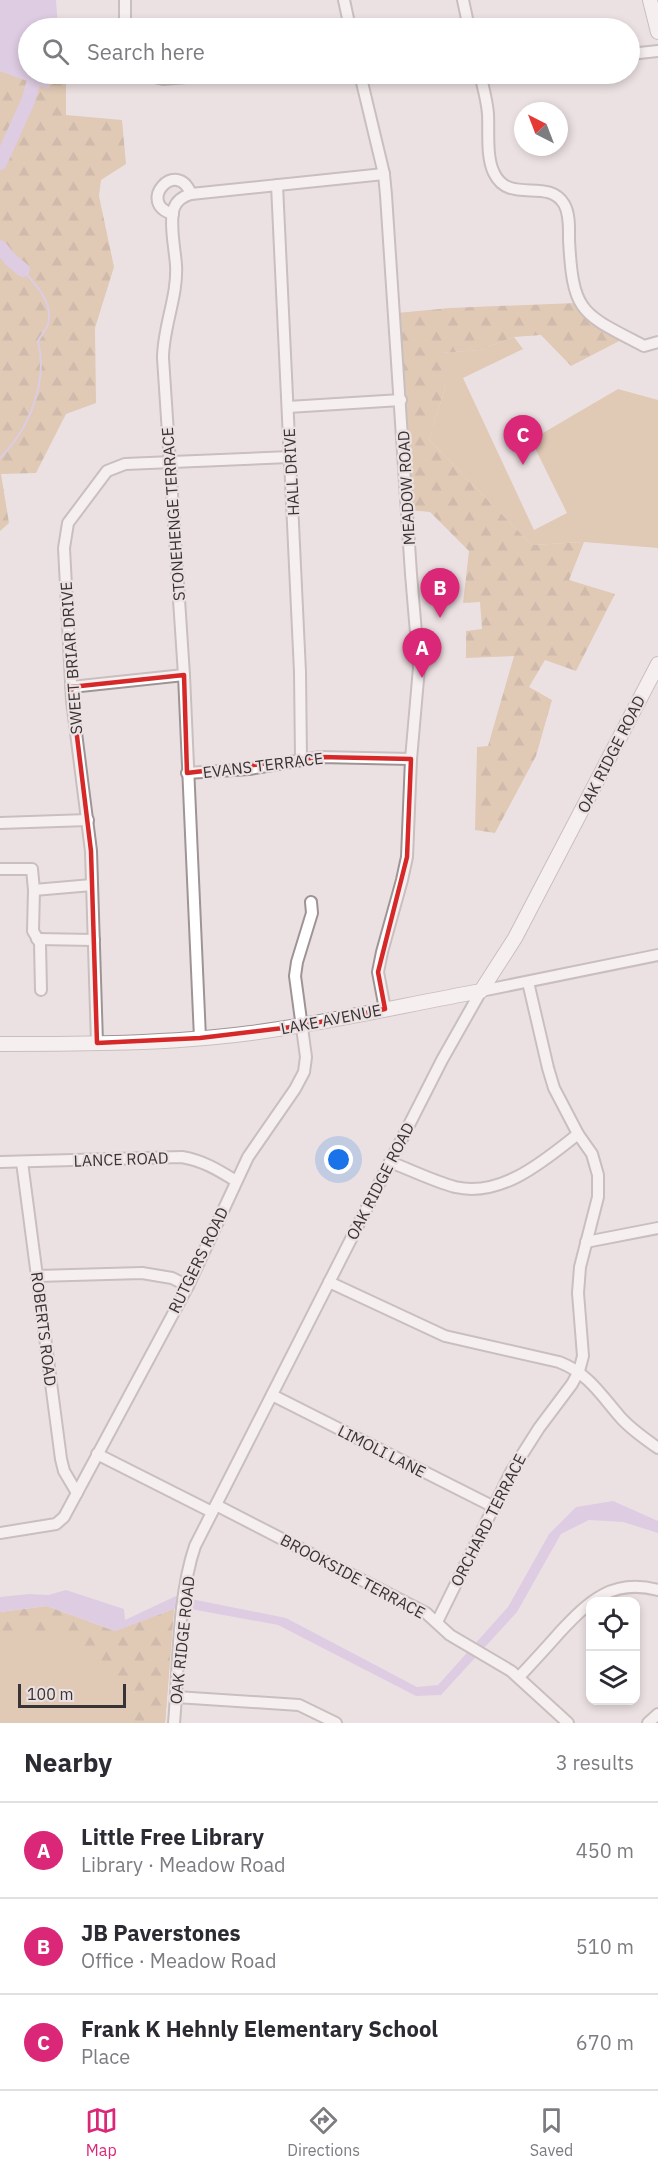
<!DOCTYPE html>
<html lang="en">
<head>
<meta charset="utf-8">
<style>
  :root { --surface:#fff; --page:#f7f7f7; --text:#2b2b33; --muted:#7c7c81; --line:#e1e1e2; --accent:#db2777 }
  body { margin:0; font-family:"IBM Plex Sans",sans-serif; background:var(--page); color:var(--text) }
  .controls { position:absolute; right:18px; bottom:18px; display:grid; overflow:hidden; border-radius:12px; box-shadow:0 3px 9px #0003 }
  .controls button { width:54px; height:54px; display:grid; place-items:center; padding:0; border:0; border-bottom:2px solid var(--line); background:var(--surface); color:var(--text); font:30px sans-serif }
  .compass { position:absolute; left:514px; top:102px; width:54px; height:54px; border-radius:50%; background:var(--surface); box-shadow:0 3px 9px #0003; rotate:318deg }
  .scale { position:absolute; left:18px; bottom:15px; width:108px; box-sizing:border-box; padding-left:6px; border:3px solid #383334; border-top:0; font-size:16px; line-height:21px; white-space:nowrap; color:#383334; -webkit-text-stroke:4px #ece1e2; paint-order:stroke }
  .you { position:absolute; left:339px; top:1160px; width:21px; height:21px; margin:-15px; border:4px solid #fff; border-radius:50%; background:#1a73e8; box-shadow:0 0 0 9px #1a73e833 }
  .badge { display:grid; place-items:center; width:39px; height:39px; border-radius:50%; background:var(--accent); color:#fff; font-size:20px; font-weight:700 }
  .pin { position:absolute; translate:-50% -50px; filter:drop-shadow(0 2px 3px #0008) }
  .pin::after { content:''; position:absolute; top:32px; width:21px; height:18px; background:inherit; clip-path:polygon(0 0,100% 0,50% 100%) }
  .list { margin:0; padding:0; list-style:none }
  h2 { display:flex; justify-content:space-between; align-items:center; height:78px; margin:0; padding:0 24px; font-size:26px }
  h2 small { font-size:20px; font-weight:400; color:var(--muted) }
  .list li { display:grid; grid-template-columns:39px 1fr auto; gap:18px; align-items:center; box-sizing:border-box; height:96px; padding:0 24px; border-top:2px solid var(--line) }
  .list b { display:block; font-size:22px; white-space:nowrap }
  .list p { margin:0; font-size:20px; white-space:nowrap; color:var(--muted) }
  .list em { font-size:20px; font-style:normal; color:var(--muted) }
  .icon { flex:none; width:33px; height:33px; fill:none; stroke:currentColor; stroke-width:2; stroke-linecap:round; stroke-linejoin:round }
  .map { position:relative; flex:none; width:658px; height:1723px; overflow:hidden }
  .search { position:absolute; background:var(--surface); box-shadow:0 3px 9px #0003; left:18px; right:18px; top:18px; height:66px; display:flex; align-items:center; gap:15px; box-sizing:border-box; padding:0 21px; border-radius:33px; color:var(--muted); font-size:22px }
  .sheet { height:366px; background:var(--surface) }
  nav { display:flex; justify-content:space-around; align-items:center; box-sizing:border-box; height:84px; border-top:2px solid var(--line); background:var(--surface); font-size:16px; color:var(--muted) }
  nav a { display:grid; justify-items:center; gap:3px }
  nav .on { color:var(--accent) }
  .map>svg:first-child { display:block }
  .green { fill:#d0aa7f }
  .forest { fill:url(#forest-firs) }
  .water { fill:#cdb1e3 }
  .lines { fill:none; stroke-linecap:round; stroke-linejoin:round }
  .stream { stroke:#cdb1e3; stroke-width:2 }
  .river { stroke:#cdb1e3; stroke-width:14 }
  .minor-casing { stroke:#9f9495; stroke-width:14 }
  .major-casing { stroke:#9f9495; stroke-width:16 }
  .minor { stroke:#fff; stroke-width:10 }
  .major { stroke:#fff; stroke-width:14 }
  .marked { fill:none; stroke:#d62828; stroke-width:4.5; stroke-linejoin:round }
  .labels { text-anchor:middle; stroke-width:4.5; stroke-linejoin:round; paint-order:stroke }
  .street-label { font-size:16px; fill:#383334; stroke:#ece1e2 }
</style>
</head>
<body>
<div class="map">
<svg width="658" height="1723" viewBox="0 0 658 1723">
  <defs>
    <pattern id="forest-firs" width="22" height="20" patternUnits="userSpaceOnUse" patternTransform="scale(1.5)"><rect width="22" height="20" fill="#d0aa7f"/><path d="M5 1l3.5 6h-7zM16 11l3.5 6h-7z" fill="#aa8b69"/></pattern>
  </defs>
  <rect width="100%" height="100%" fill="#ece1e2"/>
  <!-- green -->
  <g class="green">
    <polygon points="514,337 523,349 463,378 534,530 567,513 531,440 618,389 658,400 658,548 584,542 532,545 429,440 445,388 440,353 480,350"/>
    <polygon points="174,1609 165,1723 0,1723 0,1612 115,1631"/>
  </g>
  <!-- forest -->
  <g class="forest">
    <polygon points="0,71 49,88 51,74 66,74 66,115 122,120 126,164 101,180 99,196 114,267 95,328 96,403 66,414 36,473 1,474 9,523 0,531"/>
    <polygon points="576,303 627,337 571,366 541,335 514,337 480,350 441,353 445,388 429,440 532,545 584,542 569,580 615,594 576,671 545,660 529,687 552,700 536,756 495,833 475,830 477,747 488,746 514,656 466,658 466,631 482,629 480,602 463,603 469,551 430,512 408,510 397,313 450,308"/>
    <polygon points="47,1606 115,1631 174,1609 165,1723 136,1723 122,1690 86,1657 69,1637 28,1629 0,1636 0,1612"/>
  </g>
  <!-- water -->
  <g class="water">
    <polygon points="0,0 56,0 58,28 28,28 28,74 51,74 49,89 0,71"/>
    <polygon points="613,1501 658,1521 658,1533 623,1522 589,1520 561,1534 517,1612 441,1695 416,1696 278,1625 185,1608 174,1609 115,1631 47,1606 0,1612 0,1597 29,1594 48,1595 66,1590 124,1609 125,1620 176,1596 286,1618 417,1687 438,1685 508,1607 549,1534 576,1507"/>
  </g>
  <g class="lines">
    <!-- stream -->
    <path class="stream" d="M0,458c30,-30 48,-76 38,-117 3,-5 8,-11 10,-17 6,-21 -12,-39 -25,-54"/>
    <!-- river -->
    <g class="river">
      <polyline points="0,163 28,101 36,74"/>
      <polyline points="0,247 11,260 23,270"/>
    </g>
    <!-- minor casing -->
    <g class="minor-casing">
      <g id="minor">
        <polyline points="344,0 350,28"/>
        <polyline points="463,0 469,28"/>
        <polyline points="125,28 125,0"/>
        <polyline points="630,54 658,51"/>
        <polyline points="142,74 163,79 222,74"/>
        <polyline points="360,74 384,174 386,195 411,574 419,668 411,759 407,857 402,880 382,952 378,972 385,1009"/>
        <path d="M480,74c3,13 7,26 8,40 1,18 -2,43 6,59 15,32 54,4 70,31 6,10 5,25 5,36 4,74 12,73 75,106l14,-4"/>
        <polyline points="277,185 300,672 301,759"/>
        <path d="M173,214c-38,-11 4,-57 18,-20"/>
        <polyline points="288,407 401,400"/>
        <polyline points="71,687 184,675"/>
        <polyline points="187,773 249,769 320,757 411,759"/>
        <polyline points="0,823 88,820"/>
        <polyline points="0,869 32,869 34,890 33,931 40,943 41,990"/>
        <polyline points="34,890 92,885"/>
        <polyline points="37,939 94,940"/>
        <path d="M200,1038l-16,-363 -21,-317c0,-31 15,-62 13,-93 -1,-15 -7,-43 -2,-57 3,-8 10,-12 17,-14l193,-20"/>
        <polyline points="97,1043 91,851 72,701 64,548 68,523 107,471 125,464 290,457"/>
        <path d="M0,1162l182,-5c22,4 36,13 54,24"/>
        <polyline points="22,1162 61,1459 64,1471 77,1493"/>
        <path d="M390,1162c21,8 43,19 65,25 46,11 89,-26 123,-53"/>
        <polyline points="586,1242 658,1228"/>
        <polyline points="37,1276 142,1273 172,1278 188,1286"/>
        <path d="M329,1282l116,54 114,26c29,11 42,33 62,56 11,12 24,21 37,30"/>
        <polyline points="272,1395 492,1506"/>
        <polyline points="97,1454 212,1512"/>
        <polyline points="216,1505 426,1613 450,1635 511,1671 568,1723"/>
        <polyline points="0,1533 56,1524 64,1517 188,1286 248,1157 295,1089 304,1072 306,1057 295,976 297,962 312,913 311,902"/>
        <polyline points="437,1622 511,1472 539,1428 572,1384 579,1371 583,1356 578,1293 580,1267 598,1197 598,1175 592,1154 578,1134 554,1088 548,1068 528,982"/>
        <path d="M519,1677c14,-15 28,-30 41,-45 29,-31 53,-54 98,-42"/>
        <polyline points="176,1697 299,1705 336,1723"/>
        <path d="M174,1723c5,-56 3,-124 21,-177l247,-486 39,-69 177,-36"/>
        <polyline points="648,1723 658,1714"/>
      </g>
    </g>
    <!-- major casing -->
    <g class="major-casing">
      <g id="major">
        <polyline points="650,0 658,32"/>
        <path d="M0,1044c83,0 169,0 251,-11 77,-10 153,-28 230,-42l34,-53 143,-274"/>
      </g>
    </g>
    <!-- minor -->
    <use href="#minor" class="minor"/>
    <!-- major -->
    <use href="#major" class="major"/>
  </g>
  <!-- marked area -->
  <path d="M0 0H658V1723H0ZM184,675l3,98 133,-16 91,2 -4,98 -29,115 7,37 -85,17 -100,12 -103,5 -6,-192 -20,-164z" fill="#ece1e2" fill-opacity=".55" fill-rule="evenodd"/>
  <path class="marked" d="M184,675l3,98 133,-16 91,2 -4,98 -29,115 7,37 -85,17 -100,12 -103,5 -6,-192 -20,-164z"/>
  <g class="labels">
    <!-- street labels -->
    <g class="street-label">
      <text transform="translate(291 472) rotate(-93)" y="6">HALL DRIVE</text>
      <text transform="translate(406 488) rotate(-93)" y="6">MEADOW ROAD</text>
      <text transform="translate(173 514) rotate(-94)" y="6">STONEHENGE TERRACE</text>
      <text transform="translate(71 658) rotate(-94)" y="6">SWEET BRIAR DRIVE</text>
      <text transform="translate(611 754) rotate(-63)" y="6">OAK RIDGE ROAD</text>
      <text transform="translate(263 765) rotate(-7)" y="6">EVANS TERRACE</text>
      <text transform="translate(331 1019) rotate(-11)" y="6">LAKE AVENUE</text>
      <text transform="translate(121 1159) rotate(-2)" y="6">LANCE ROAD</text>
      <text transform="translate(380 1181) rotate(-63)" y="6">OAK RIDGE ROAD</text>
      <text transform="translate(198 1260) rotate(-64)" y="6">RUTGERS ROAD</text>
      <text transform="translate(44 1329) rotate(83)" y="6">ROBERTS ROAD</text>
      <text transform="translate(382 1451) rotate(27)" y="6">LIMOLI LANE</text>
      <text transform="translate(488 1520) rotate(-63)" y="6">ORCHARD TERRACE</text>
      <text transform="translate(353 1576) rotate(28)" y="6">BROOKSIDE TERRACE</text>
      <text transform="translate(182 1640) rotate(-84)" y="6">OAK RIDGE ROAD</text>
    </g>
  </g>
</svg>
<div class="controls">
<button><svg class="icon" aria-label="locate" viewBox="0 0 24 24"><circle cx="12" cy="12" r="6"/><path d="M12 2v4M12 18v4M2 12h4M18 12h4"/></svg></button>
<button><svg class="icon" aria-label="layers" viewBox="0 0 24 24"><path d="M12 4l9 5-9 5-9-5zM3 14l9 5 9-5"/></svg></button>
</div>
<svg class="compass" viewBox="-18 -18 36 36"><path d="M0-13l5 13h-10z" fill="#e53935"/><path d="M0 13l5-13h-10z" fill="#7c7c81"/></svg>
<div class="scale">100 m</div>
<div class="you"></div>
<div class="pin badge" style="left:422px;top:678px">A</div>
<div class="pin badge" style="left:440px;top:618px">B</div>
<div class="pin badge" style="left:523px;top:465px">C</div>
<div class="search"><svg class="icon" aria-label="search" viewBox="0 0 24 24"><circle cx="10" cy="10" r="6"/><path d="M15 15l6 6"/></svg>Search here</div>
</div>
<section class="sheet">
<h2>Nearby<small>3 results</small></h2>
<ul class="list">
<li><span class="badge">A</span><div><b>Little Free Library</b><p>Library · Meadow Road</p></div><em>450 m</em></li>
<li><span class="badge">B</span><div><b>JB Paverstones</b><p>Office · Meadow Road</p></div><em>510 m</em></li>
<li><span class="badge">C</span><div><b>Frank K Hehnly Elementary School</b><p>Place</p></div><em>670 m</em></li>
</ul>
</section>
<nav>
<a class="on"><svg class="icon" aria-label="map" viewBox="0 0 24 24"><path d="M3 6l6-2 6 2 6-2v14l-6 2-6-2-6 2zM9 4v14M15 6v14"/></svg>Map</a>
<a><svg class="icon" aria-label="directions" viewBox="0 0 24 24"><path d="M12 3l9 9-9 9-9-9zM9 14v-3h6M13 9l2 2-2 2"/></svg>Directions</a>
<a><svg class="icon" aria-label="saved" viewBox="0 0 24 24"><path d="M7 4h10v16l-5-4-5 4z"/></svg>Saved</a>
</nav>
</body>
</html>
